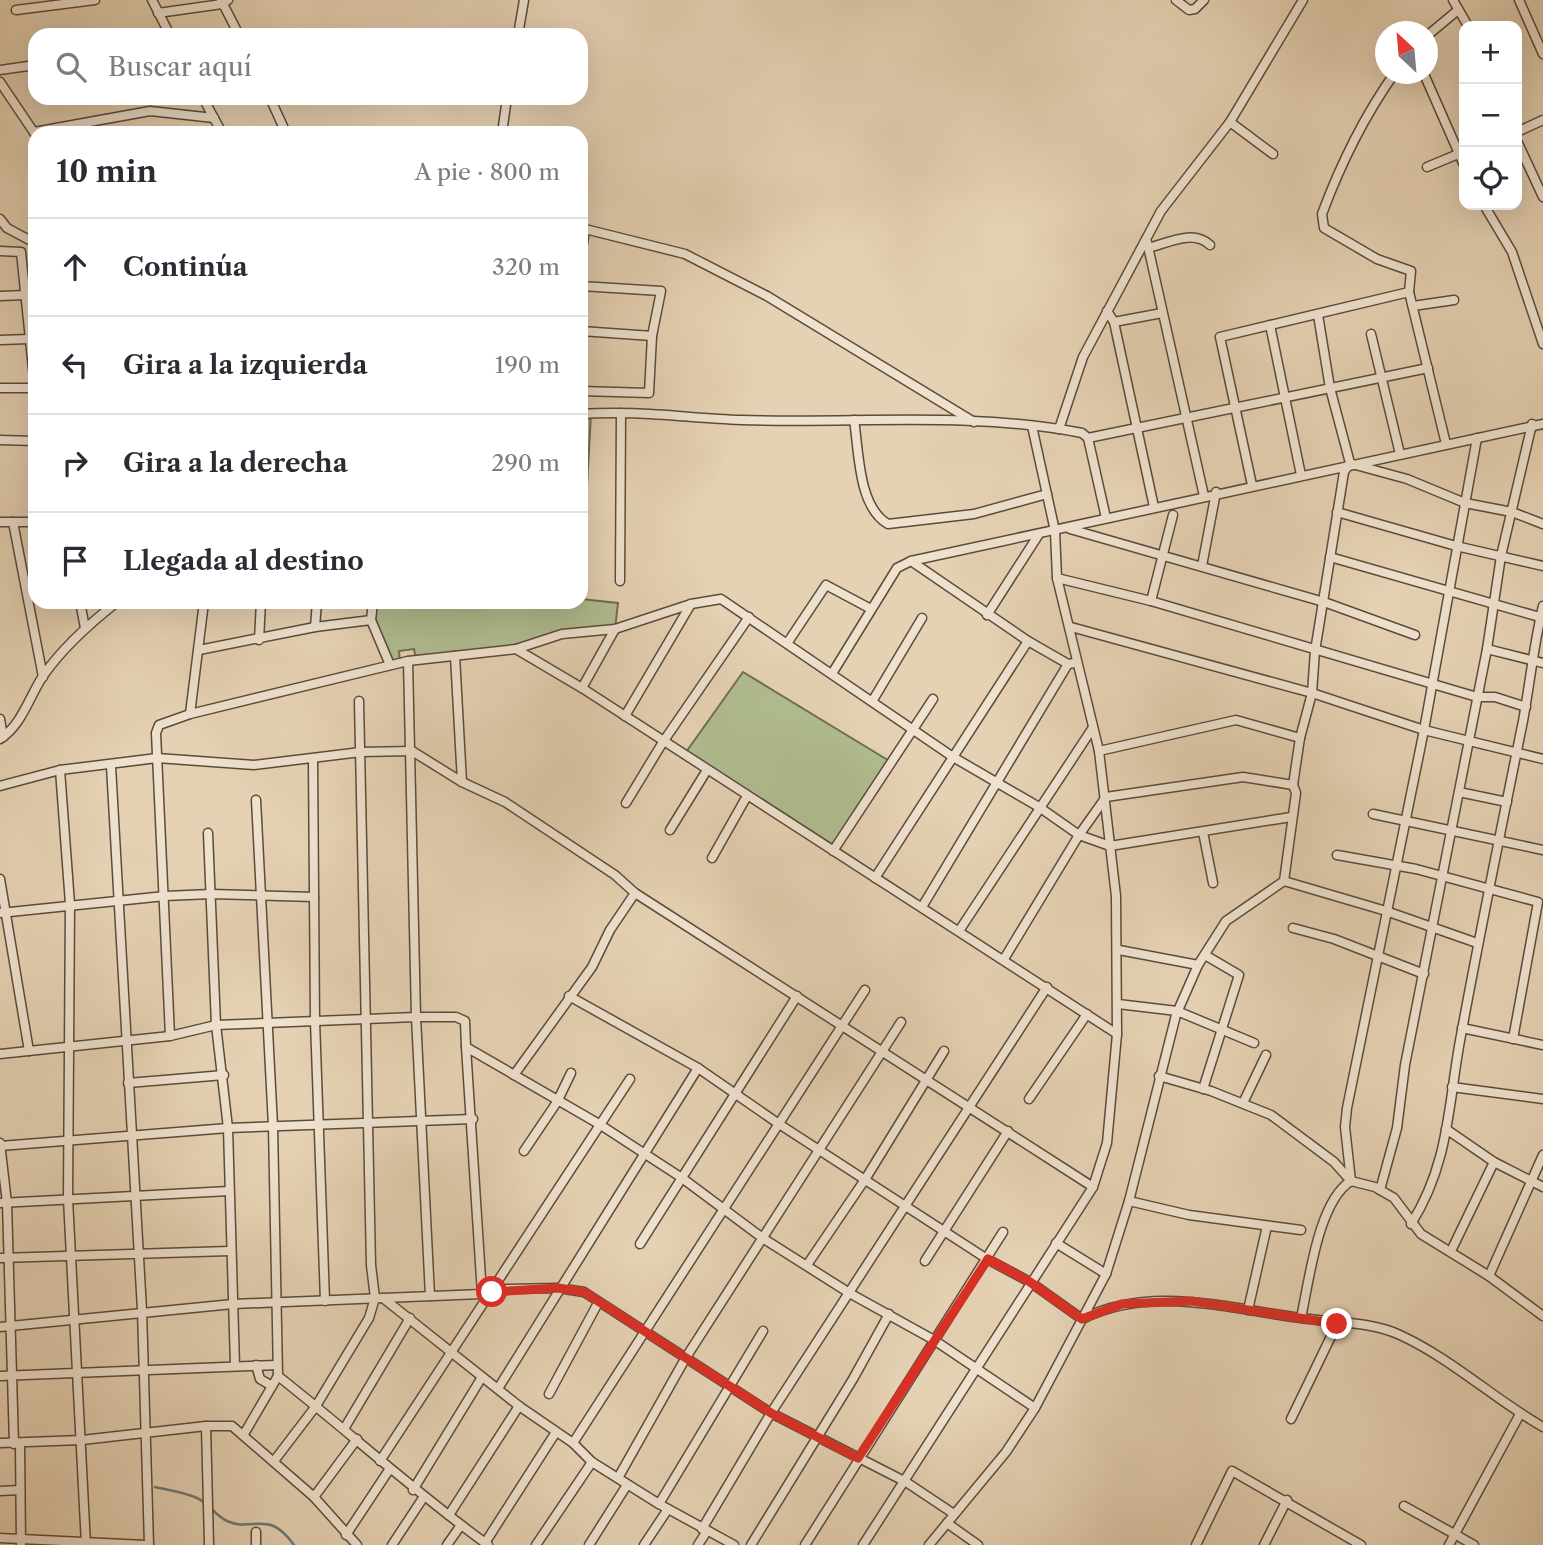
<!DOCTYPE html>
<html lang="es">
<head>
<meta charset="utf-8">
<style>
  :root { --surface:#fff; --page:#f7f7f7; --text:#2b2b33; --muted:#7c7c81; --line:#e1e1e2 }
  body { margin:0; font-family:"Libre Caslon Text",serif; background:var(--page); color:var(--text) }
  .controls { position:absolute; right:21px; top:21px; display:grid; overflow:hidden; border-radius:14px; box-shadow:0 7px 28px #0002 }
  .controls button { width:63px; height:63px; display:grid; place-items:center; padding:0; border:0; border-bottom:2px solid var(--line); background:var(--surface); color:var(--text); font:35px sans-serif }
  .compass { position:absolute; left:1375px; top:21px; width:63px; height:63px; border-radius:50%; background:var(--surface); box-shadow:0 7px 28px #0002; rotate:334deg }
  .stop { position:absolute; width:21px; height:21px; margin:-16px; border:5px solid #d93025; border-radius:50%; background:#fff }
  .stop.end { background:#d93025; border-color:#fff; box-shadow:0 2px 7px #0008 }
  .list { margin:0; padding:0; list-style:none }
  h2 { display:flex; justify-content:space-between; align-items:center; height:91px; margin:0; padding:0 28px; font-size:30px }
  h2 small { font-size:23px; font-weight:400; color:var(--muted) }
  .list li { display:grid; grid-template-columns:46px 1fr auto; gap:21px; align-items:center; box-sizing:border-box; height:98px; padding:0 28px; border-top:2px solid var(--line) }
  .list b { display:block; font-size:26px; white-space:nowrap }
  .list em { font-size:23px; font-style:normal; color:var(--muted) }
  .icon { flex:none; width:38px; height:38px; fill:none; stroke:currentColor; stroke-width:2; stroke-linecap:round; stroke-linejoin:round }
  .map { position:relative; flex:none; width:1543px; height:1545px; overflow:hidden }
  .search { position:absolute; background:var(--surface); box-shadow:0 7px 28px #0002; left:28px; top:28px; width:560px; height:77px; display:flex; align-items:center; gap:18px; box-sizing:border-box; padding:0 24px; border-radius:21px; color:var(--muted); font-size:26px }
  .panel { position:absolute; background:var(--surface); box-shadow:0 7px 28px #0002; left:28px; top:126px; width:560px; height:483px; border-radius:21px }
  .map>svg:first-child { display:block }
  .green { fill:#b0bd90; stroke:#6f6e50; stroke-width:2 }
  .lines { fill:none; stroke-linecap:round; stroke-linejoin:round }
  .stream { stroke:#6e7973; stroke-width:2.5 }
  .minor-casing { stroke:#5c4b3a; stroke-width:11 }
  .minor { stroke:#eee1ce; stroke-width:8 }
  .route { stroke:#d93025; stroke-width:9 }
</style>
</head>
<body>
<div class="map">
<svg width="1543" height="1545" viewBox="0 0 1543 1545">
  <rect width="100%" height="100%" fill="#e5d1b3"/>
  <filter id="stains"><feTurbulence type="fractalNoise" baseFrequency=".00286" numOctaves="4"/><feColorMatrix values="0 0 0 0 .2 0 0 0 0 .09 0 0 0 0 .02 0 0 0 .5 -.17"/></filter>
  <radialGradient id="worn" r=".72"><stop offset=".6" stop-color="#630" stop-opacity="0"/><stop offset="1" stop-color="#630" stop-opacity=".3"/></radialGradient>
  <!-- green -->
  <g class="green">
    <polygon points="591,413 581,596 581,414"/>
    <polygon points="581,599 618,603 615,629 591,630 516,649 416,660 414,649 399,651 400,663 390,665 371,620 373,602 581,602"/>
    <polygon points="743,672 891,762 833,851 684,755"/>
  </g>
  <g class="lines">
    <!-- stream -->
    <path class="stream" d="M155,1487c13,3 29,5 42,11 11,5 19,18 30,23 26,12 41,-13 67,24"/>
    <!-- minor casing -->
    <g class="minor-casing">
      <g id="minor">
        <polyline points="152,0 170,35"/>
        <polyline points="221,0 239,35"/>
        <polyline points="1176,0 1189,10 1195,9 1204,0"/>
        <polyline points="1453,0 1468,26"/>
        <polyline points="1519,0 1543,54"/>
        <polyline points="16,10 95,0"/>
        <polyline points="158,13 222,4 228,0"/>
        <polyline points="518,35 524,0"/>
        <polyline points="1428,35 1458,10"/>
        <polyline points="0,70 35,65"/>
        <polyline points="1424,74 1464,165"/>
        <polyline points="0,82 35,134"/>
        <polyline points="203,98 222,133"/>
        <polyline points="270,98 286,133"/>
        <polyline points="1230,122 1273,154"/>
        <polyline points="34,132 150,111 214,118"/>
        <polyline points="1517,132 1543,120"/>
        <polyline points="502,133 507,98"/>
        <polyline points="1517,141 1543,197"/>
        <polyline points="1427,167 1463,152"/>
        <polyline points="1484,205 1512,252 1543,344"/>
        <polyline points="0,219 7,228 35,243"/>
        <polyline points="581,228 685,254 767,296 974,422"/>
        <polyline points="1147,242 1204,496"/>
        <path d="M1148,248c20,-5 45,-19 62,-3"/>
        <polyline points="0,251 21,252 35,388"/>
        <polyline points="581,257 585,229"/>
        <polyline points="581,286 661,291 652,336 581,331"/>
        <polyline points="1409,292 1446,444"/>
        <polyline points="0,296 26,295"/>
        <polyline points="1413,306 1454,300"/>
        <polyline points="1107,311 1114,322 1154,507"/>
        <polyline points="1114,322 1162,313"/>
        <polyline points="1270,325 1301,475"/>
        <polyline points="1371,334 1400,454"/>
        <polyline points="0,340 29,339"/>
        <polyline points="0,388 35,388"/>
        <polyline points="581,391 649,393 652,336"/>
        <path d="M581,414c54,-4 106,4 160,6 114,4 228,-9 341,13l6,5 340,-70"/>
        <path d="M854,420c5,31 4,87 34,104l86,-10 73,-20"/>
        <polyline points="1059,429 1083,357 1161,211 1230,122 1303,0"/>
        <polyline points="1088,438 1106,518"/>
        <polyline points="0,440 35,441"/>
        <polyline points="1352,464 1407,479 1465,503 1512,512 1543,524"/>
        <path d="M1252,485l-32,-148 189,-45 2,-21 -34,-12 -53,-31 -2,-14c19,-51 41,-96 72,-140"/>
        <polyline points="1337,512 1456,546 1543,566"/>
        <polyline points="0,522 35,522"/>
        <polyline points="13,522 43,677"/>
        <polyline points="1070,529 1324,602 1415,635"/>
        <polyline points="1330,557 1543,618"/>
        <polyline points="911,561 1028,641"/>
        <polyline points="1202,566 1216,492"/>
        <polyline points="1057,578 1151,601 1477,697 1495,697 1526,707"/>
        <polyline points="620,581 621,413"/>
        <polyline points="1151,601 1173,515"/>
        <polyline points="80,602 85,628"/>
        <polyline points="987,615 1039,534"/>
        <polyline points="371,620 373,602"/>
        <polyline points="315,627 317,602"/>
        <polyline points="1071,627 1312,693 1424,730 1543,759"/>
        <polyline points="259,640 261,602"/>
        <polyline points="788,642 826,585 871,609"/>
        <polyline points="516,649 562,634 615,629 691,604 721,599 953,757 1039,807 1079,835 1110,846 1291,817"/>
        <polyline points="1487,649 1543,663"/>
        <polyline points="199,650 315,627 371,620 390,665"/>
        <polyline points="455,656 462,782"/>
        <polyline points="408,661 416,1017 430,1296"/>
        <polyline points="833,672 897,568 911,561 1543,424"/>
        <polyline points="582,688 615,629"/>
        <polyline points="873,700 922,618"/>
        <polyline points="190,714 204,602"/>
        <polyline points="625,716 691,604"/>
        <polyline points="0,719 3,737"/>
        <path d="M0,739c22,-14 29,-42 43,-63 20,-29 46,-52 74,-74"/>
        <polyline points="1099,751 1236,720 1300,738"/>
        <polyline points="313,760 315,1021 325,1301"/>
        <polyline points="111,766 142,1310 149,1545"/>
        <polyline points="60,770 70,904 68,1199 86,1545"/>
        <polyline points="0,786 60,770 157,758 254,765 361,752 412,751 462,782 505,802 615,875 635,893 1093,1187"/>
        <polyline points="1459,792 1507,802"/>
        <polyline points="626,803 663,742 749,617"/>
        <polyline points="1373,814 1543,850"/>
        <polyline points="670,830 707,770"/>
        <polyline points="1203,832 1213,883"/>
        <polyline points="208,833 216,1025 228,1128 235,1366"/>
        <polyline points="833,851 933,699"/>
        <polyline points="1337,855 1416,869 1538,902 1513,1039"/>
        <polyline points="712,858 747,796"/>
        <polyline points="875,878 1028,641 1068,664 1075,663"/>
        <polyline points="0,879 29,1051"/>
        <polyline points="1284,881 1296,793 1293,785 1300,738 1312,693 1315,651 1344,472 1350,463 1330,388 1318,315"/>
        <polyline points="922,907 1068,664"/>
        <polyline points="0,913 165,896 211,894 314,897"/>
        <polyline points="1293,928 1334,939 1424,974"/>
        <polyline points="959,931 1092,729"/>
        <polyline points="1119,950 1198,965"/>
        <polyline points="1004,959 1079,835 1106,797 1243,777 1293,785"/>
        <polyline points="569,996 698,1068 779,1124 987,1259 1030,1282 1082,1319"/>
        <polyline points="1118,1004 1177,1011 1254,1043"/>
        <polyline points="1462,1028 1543,1045"/>
        <polyline points="170,1036 156,733 159,725 190,714 408,661 516,649 582,688 1117,1034"/>
        <polyline points="0,1054 170,1036 216,1025 416,1017 456,1017 465,1021 466,1047"/>
        <polyline points="514,1075 592,967 610,930 635,893"/>
        <polyline points="1159,1076 1211,1091 1271,1115 1334,1162 1351,1181 1375,1187 1394,1198 1421,1234 1489,1276 1543,1316"/>
        <polyline points="128,1083 224,1075"/>
        <polyline points="1452,1087 1543,1099"/>
        <polyline points="1203,1089 1239,975 1205,955"/>
        <polyline points="1029,1099 1087,1014"/>
        <polyline points="1243,1103 1266,1055"/>
        <polyline points="1446,1129 1494,1162 1543,1187"/>
        <polyline points="0,1143 7,1203 14,1444"/>
        <polyline points="0,1146 228,1128 473,1119"/>
        <polyline points="524,1151 557,1102 571,1073"/>
        <polyline points="1380,1190 1397,1128 1405,1065 1487,649 1501,556 1532,424"/>
        <polyline points="1129,1201 1189,1215 1301,1230"/>
        <polyline points="0,1203 229,1191"/>
        <path d="M1411,1224c40,-63 37,-125 51,-194 19,-103 40,-206 61,-309 7,-38 11,-78 20,-115"/>
        <polyline points="1056,1243 1106,1274"/>
        <polyline points="640,1244 797,996"/>
        <polyline points="1451,1251 1494,1162"/>
        <polyline points="0,1258 230,1251"/>
        <polyline points="925,1261 1008,1131"/>
        <polyline points="807,1265 866,1178 944,1051"/>
        <polyline points="1489,1276 1543,1155"/>
        <polyline points="482,1294 466,1047 599,1124 682,1178 764,1239 851,1294 934,1340 1035,1408"/>
        <polyline points="383,1298 519,1406 573,1443 592,1462 659,1504 734,1545"/>
        <polyline points="1248,1310 1267,1226"/>
        <path d="M1301,1318c8,-36 17,-117 50,-137l-6,-54 2,-19 77,-378 53,-292"/>
        <path d="M1082,1319c69,-35 147,-10 219,-1 33,5 69,3 99,17 52,24 94,64 143,92"/>
        <polyline points="0,1327 233,1304 482,1294 505,1289 558,1288 584,1292 771,1413 906,1482 954,1514"/>
        <polyline points="256,1365 260,1379 272,1386"/>
        <polyline points="0,1376 276,1365"/>
        <path d="M278,1376c71,56 137,116 210,169"/>
        <polyline points="499,1387 698,1068"/>
        <polyline points="549,1394 598,1303"/>
        <polyline points="1291,1419 1337,1324"/>
        <polyline points="206,1426 209,1545"/>
        <polyline points="344,1429 410,1318"/>
        <polyline points="244,1434 278,1376 273,1126 256,800"/>
        <polyline points="0,1443 82,1440 206,1426 232,1426 314,1497 357,1545"/>
        <polyline points="573,1443 865,990"/>
        <polyline points="20,1444 21,1545"/>
        <polyline points="274,1461 316,1406 369,1318 375,1298 371,1265 359,701"/>
        <polyline points="380,1461 630,1079"/>
        <polyline points="618,1478 685,1359 901,1022"/>
        <polyline points="413,1490 482,1377"/>
        <polyline points="0,1491 20,1490"/>
        <polyline points="314,1497 357,1439"/>
        <polyline points="659,1504 763,1331"/>
        <polyline points="1404,1506 1474,1545"/>
        <polyline points="449,1515 519,1406"/>
        <polyline points="947,1523 978,1545"/>
        <polyline points="702,1529 771,1413 1047,987"/>
        <polyline points="346,1535 389,1470"/>
        <polyline points="0,1538 145,1545"/>
        <polyline points="485,1543 556,1432"/>
        <polyline points="256,1545 256,1532"/>
        <polyline points="392,1545 423,1498"/>
        <polyline points="447,1545 461,1525"/>
        <polyline points="536,1545 592,1462"/>
        <polyline points="589,1545 627,1485"/>
        <polyline points="644,1545 668,1509"/>
        <polyline points="698,1545 707,1531"/>
        <polyline points="751,1545 853,1379 889,1314"/>
        <polyline points="805,1545 1003,1232"/>
        <polyline points="863,1545 1093,1187 1107,1143 1117,1034 1116,896 1099,751 1057,578 1055,531 1032,426"/>
        <polyline points="929,1545 1006,1452 1035,1408 1106,1274 1129,1201 1176,1015 1198,965 1226,921 1284,881 1386,911 1477,943"/>
        <polyline points="1196,1545 1232,1471 1361,1545"/>
        <polyline points="1264,1545 1287,1500"/>
        <polyline points="1449,1545 1520,1414"/>
      </g>
    </g>
    <!-- minor -->
    <use href="#minor" class="minor"/>
  </g>
  <g class="lines">
    <!-- route -->
    <polyline class="route" points="492,1292 558,1288 584,1292 771,1413 858,1458 988,1259 1030,1282 1082,1319 1122,1304 1192,1301 1337,1324"/>
  </g>
  <rect width="100%" height="100%" filter="url(#stains)"/>
  <rect width="100%" height="100%" fill="url(#worn)"/>
</svg>
<div class="controls">
<button>+</button>
<button>−</button>
<button><svg class="icon" aria-label="locate" viewBox="0 0 24 24"><circle cx="12" cy="12" r="6"/><path d="M12 2v4M12 18v4M2 12h4M18 12h4"/></svg></button>
</div>
<svg class="compass" viewBox="-18 -18 36 36"><path d="M0-13l5 13h-10z" fill="#e53935"/><path d="M0 13l5-13h-10z" fill="#7c7c81"/></svg>
<div class="stop" style="left:492px;top:1292px"></div>
<div class="stop end" style="left:1337px;top:1324px"></div>
<div class="search"><svg class="icon" aria-label="search" viewBox="0 0 24 24"><circle cx="10" cy="10" r="6"/><path d="M15 15l6 6"/></svg>Buscar aquí</div>
<section class="panel">
<h2>10 min<small>A pie · 800 m</small></h2>
<ul class="list">
<li><svg class="icon" aria-label="ahead" viewBox="0 0 24 24"><path d="M12 20V5M6 11l6-6 6 6"/></svg><div><b>Continúa</b></div><em>320 m</em></li>
<li><svg class="icon" aria-label="left" viewBox="0 0 24 24"><path d="M17 20v-9H6M10 6l-5 5 5 5"/></svg><div><b>Gira a la izquierda</b></div><em>190 m</em></li>
<li><svg class="icon" aria-label="right" viewBox="0 0 24 24"><path d="M7 20v-9h11M14 6l5 5-5 5"/></svg><div><b>Gira a la derecha</b></div><em>290 m</em></li>
<li><svg class="icon" aria-label="arrive" viewBox="0 0 24 24"><path d="M6 21V4h12l-3 4 3 4H6"/></svg><div><b>Llegada al destino</b></div></li>
</ul>
</section>
</div>
</body>
</html>
